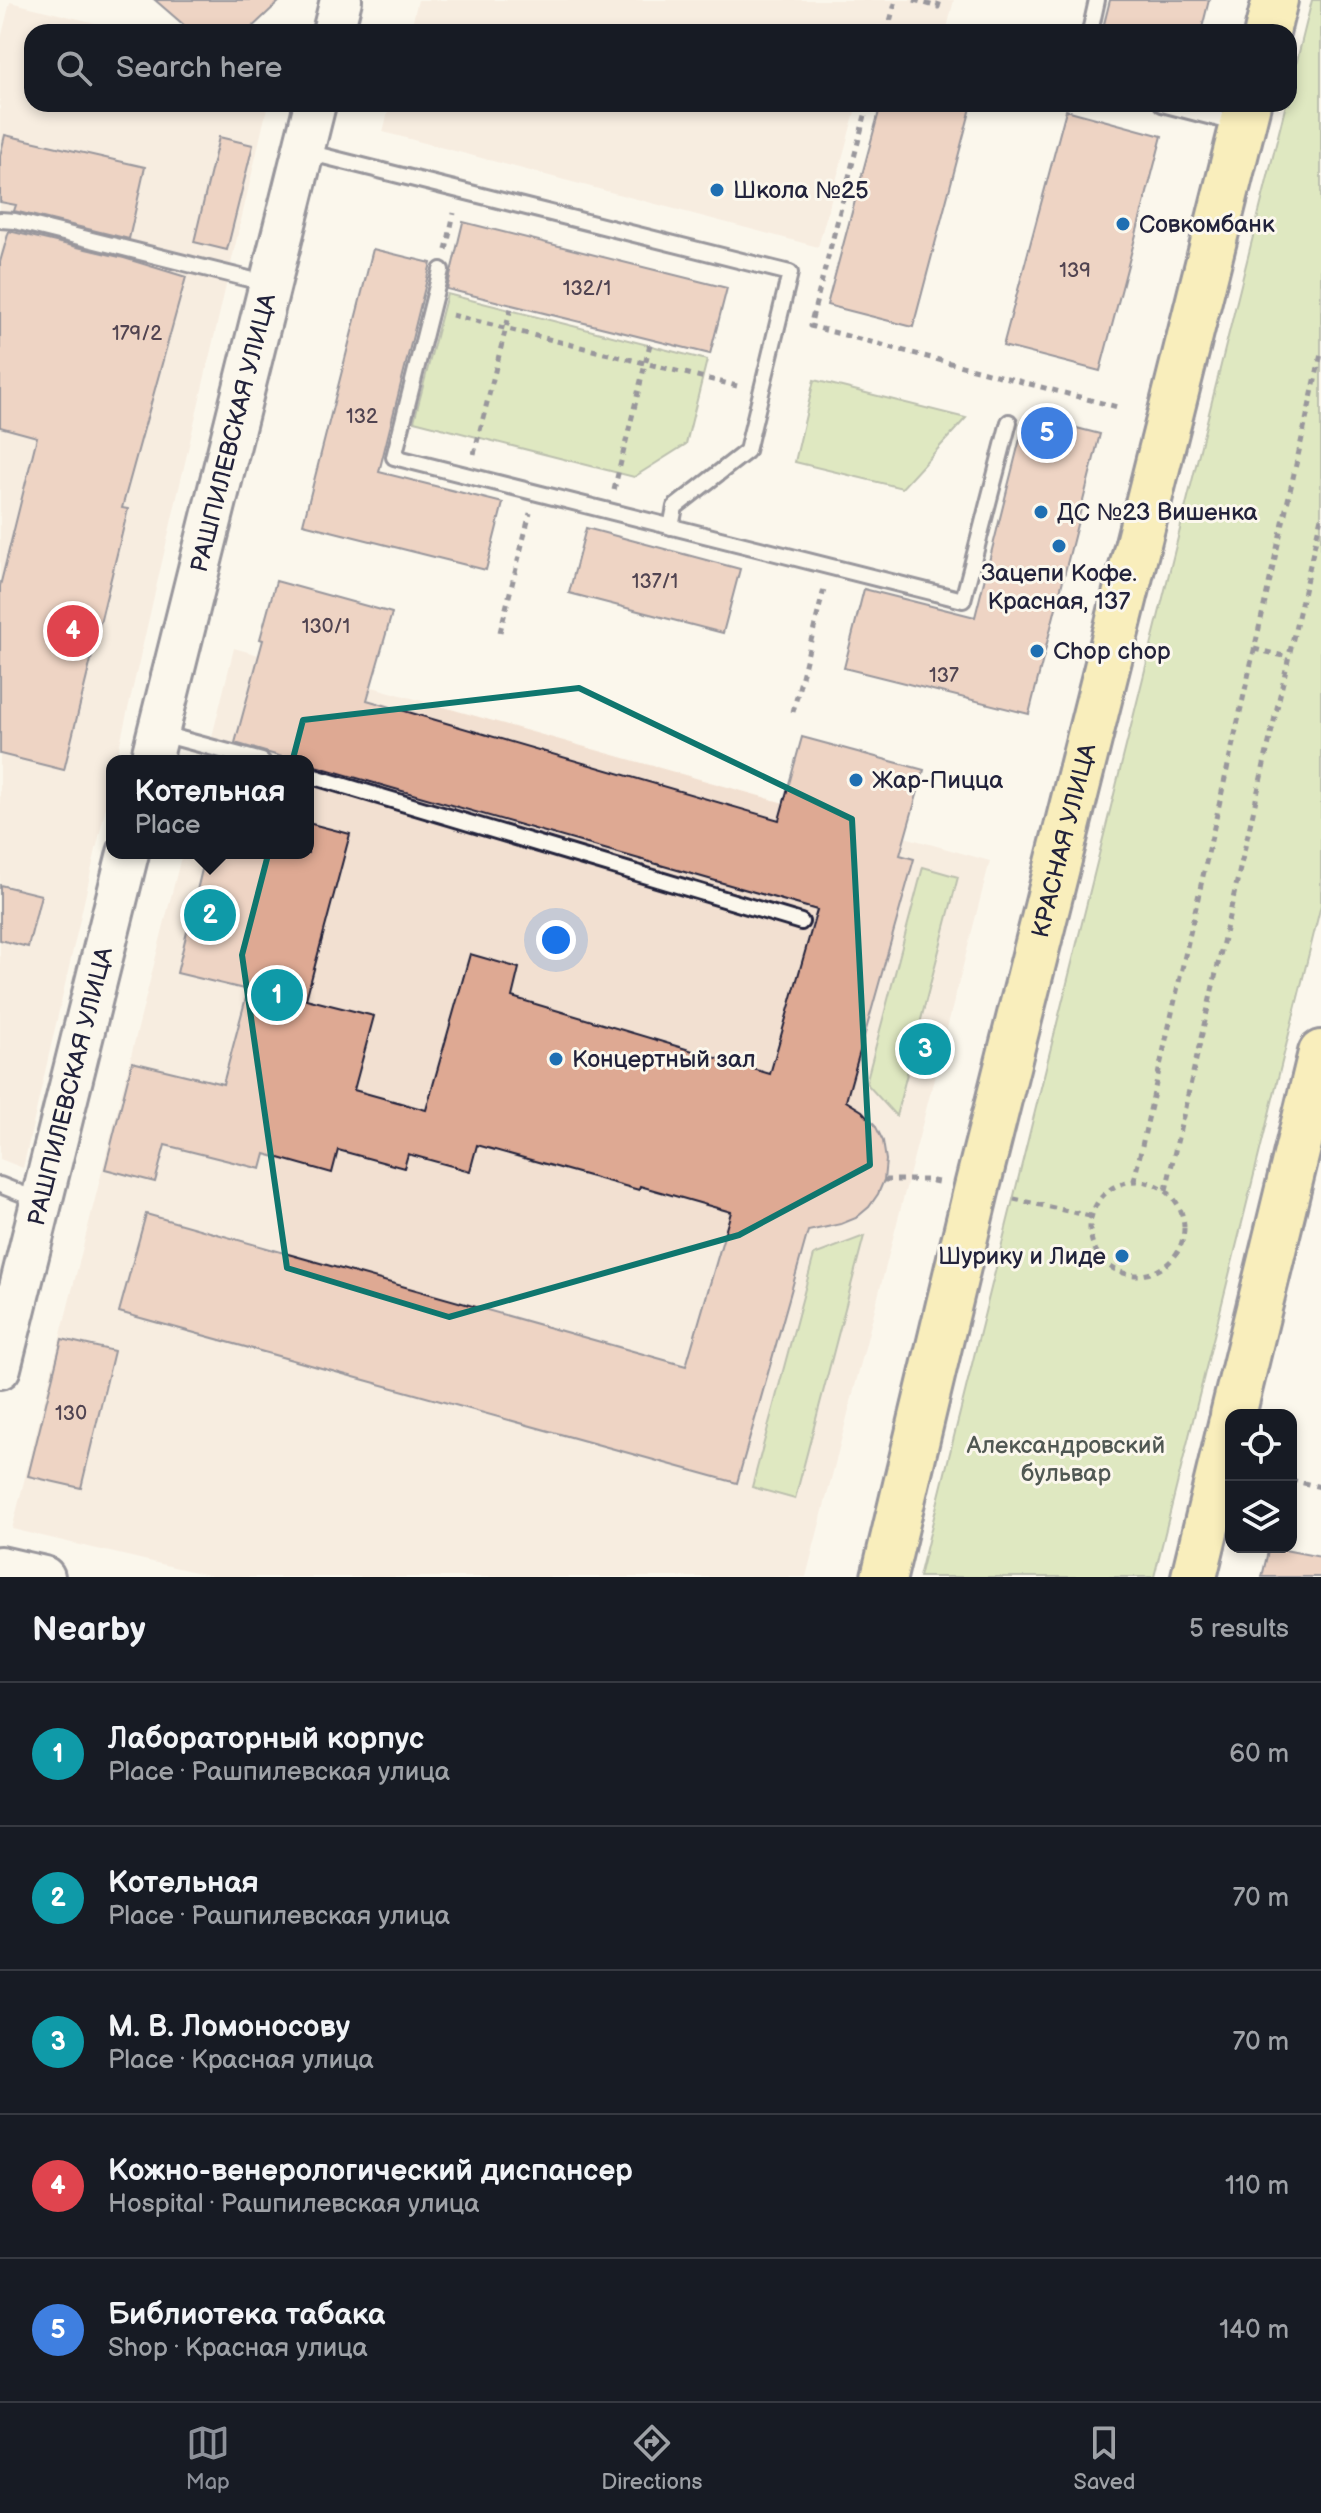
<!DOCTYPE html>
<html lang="en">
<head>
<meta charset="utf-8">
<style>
  :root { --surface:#171b24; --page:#20242c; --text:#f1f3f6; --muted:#9ea1a6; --line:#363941; --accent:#8c9099 }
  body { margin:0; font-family:"Balsamiq Sans",sans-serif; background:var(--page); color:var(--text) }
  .controls { position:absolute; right:24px; bottom:24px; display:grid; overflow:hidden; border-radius:16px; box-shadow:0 4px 12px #0003 }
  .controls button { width:72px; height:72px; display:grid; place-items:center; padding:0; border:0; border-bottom:2px solid var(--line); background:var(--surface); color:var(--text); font:40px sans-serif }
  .you { position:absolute; left:556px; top:940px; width:28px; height:28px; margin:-20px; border:6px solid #fff; border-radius:50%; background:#1a73e8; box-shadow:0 0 0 12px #1a73e833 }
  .badge { display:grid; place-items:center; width:52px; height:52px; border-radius:50%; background:var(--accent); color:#fff; font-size:26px; font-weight:700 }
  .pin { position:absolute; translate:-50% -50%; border:4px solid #fff; box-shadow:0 2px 8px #0006 }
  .popup { position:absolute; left:106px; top:755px; width:208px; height:104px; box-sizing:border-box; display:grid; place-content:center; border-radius:16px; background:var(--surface); filter:drop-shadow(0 2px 6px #0005); font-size:26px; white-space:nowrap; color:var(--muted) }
  .popup b { font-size:30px; color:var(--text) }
  .popup::after { content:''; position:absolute; left:50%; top:100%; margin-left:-16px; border:16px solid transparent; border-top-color:var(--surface) }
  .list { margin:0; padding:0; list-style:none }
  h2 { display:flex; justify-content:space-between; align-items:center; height:104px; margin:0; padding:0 32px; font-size:34px }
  h2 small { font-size:26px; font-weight:400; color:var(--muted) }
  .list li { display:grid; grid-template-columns:52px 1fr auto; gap:24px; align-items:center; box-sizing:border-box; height:144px; padding:0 32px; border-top:2px solid var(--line) }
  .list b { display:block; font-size:30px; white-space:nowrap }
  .list p { margin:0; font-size:26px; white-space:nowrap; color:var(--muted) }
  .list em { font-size:26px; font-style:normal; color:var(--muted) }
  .icon { flex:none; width:44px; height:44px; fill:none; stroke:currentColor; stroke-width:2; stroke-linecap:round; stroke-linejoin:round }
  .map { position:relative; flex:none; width:1321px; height:1577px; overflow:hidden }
  .search { position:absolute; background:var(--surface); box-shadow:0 4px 12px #0003; left:24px; right:24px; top:24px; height:88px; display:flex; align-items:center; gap:20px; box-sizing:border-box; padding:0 28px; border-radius:24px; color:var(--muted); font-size:30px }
  .sheet { height:824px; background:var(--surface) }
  nav { display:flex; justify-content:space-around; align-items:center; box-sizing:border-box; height:112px; border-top:2px solid var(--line); background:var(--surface); font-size:22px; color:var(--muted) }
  nav a { display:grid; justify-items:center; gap:4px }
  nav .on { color:var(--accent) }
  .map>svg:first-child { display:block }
  .built { fill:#f2e0d1 }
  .green { fill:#bdd68c; stroke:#707c64; stroke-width:2 }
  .building { fill:#dea993; stroke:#22223b; stroke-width:2 }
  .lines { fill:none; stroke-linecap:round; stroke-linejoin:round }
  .lane-casing { stroke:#22223b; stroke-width:20 }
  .secondary-casing { stroke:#22223b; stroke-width:46 }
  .primary-casing { stroke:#22223b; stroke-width:50 }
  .path { stroke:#22223b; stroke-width:5; stroke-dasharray:6 6; stroke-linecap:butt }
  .lane { stroke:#fbf7ec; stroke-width:14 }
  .secondary { stroke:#fbf7ec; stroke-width:40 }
  .primary { stroke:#f6e381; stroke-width:44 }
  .marked { fill:none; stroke:#0f766e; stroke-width:6; stroke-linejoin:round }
  .poi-dot { fill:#1f6fb2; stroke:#fbf7ec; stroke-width:3 }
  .labels { text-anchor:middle; stroke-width:6; stroke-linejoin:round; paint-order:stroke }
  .number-label { font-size:20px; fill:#514451 }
  .poi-label { font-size:24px; fill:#22223b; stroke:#fbf7ec; text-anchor:start }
  .street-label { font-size:24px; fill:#22223b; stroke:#fbf7ec }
  .park-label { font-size:24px; fill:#505853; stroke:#fbf7ec }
</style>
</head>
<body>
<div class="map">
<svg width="1321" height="1577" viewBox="0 0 1321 1577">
  <rect width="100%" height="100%" fill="#fbf7ec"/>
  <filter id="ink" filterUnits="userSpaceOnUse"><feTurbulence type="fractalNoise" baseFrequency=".0125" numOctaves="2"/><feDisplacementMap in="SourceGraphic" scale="16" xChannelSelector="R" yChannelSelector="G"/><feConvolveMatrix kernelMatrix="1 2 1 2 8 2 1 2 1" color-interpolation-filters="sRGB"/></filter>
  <g filter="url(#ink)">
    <!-- built -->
    <g class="built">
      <polygon points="418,0 954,0 946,32 904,32 878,25 876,32 410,32"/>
      <polygon points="10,2 132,32 32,32 32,104 268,104 116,761 112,761 112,780 23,1168 0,1159 0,43"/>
      <polygon points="390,104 857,104 818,247 383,132"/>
      <polygon points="234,648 990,861 806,1577 216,1577 12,1529 182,853 308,853 308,761 206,761"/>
    </g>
    <!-- green -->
    <g class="green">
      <polygon points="1312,0 1321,0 1321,905 1154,1577 919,1577 1286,104 1289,104 1289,93"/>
      <polygon points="447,294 707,360 686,444 634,477 414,421"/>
      <polygon points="814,380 966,418 902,488 795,462"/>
      <polygon points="923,867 958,877 896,1116 866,1083"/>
      <polygon points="864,1236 795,1499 752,1487 814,1255"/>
    </g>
    <!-- building -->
    <g class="building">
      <polygon points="155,0 281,0 247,32 192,32"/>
      <polygon points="1110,0 1209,0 1201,32 1102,32"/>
      <polygon points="881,104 972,104 913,327 827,305"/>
      <polygon points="1066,110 1162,136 1100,371 1003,346"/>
      <polygon points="5,135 145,167 129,239 14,211 16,205 0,202 0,156"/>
      <polygon points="219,137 253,145 227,250 194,242"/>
      <polygon points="463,222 727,288 710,354 447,289"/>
      <polygon points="9,231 124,258 186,277 122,508 128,509 64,770 0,754 0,586 37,437 0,427 0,262"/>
      <polygon points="373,249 431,263 379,472 503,503 486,570 303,524"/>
      <polygon points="1026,415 1100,434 1029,714 844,668 864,589 975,617"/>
      <polygon points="586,528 740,569 723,633 569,593"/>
      <polygon points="276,581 392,613 367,700 779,820 802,737 924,770 900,855 914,859 846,1101 862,1111 875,1125 883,1141 886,1160 884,1180 878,1194 869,1207 856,1218 841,1224 808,1231 737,1483 119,1312 146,1214 686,1366 731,1212 640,1186 639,1190 477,1145 470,1171 408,1154 404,1168 338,1150 332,1173 265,1154 261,1169 165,1145 155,1182 105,1169 132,1062 223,1084 248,990 177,973 206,853 308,853 308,823 350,834 306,999 374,1016 354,1090 426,1110 470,954 519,968 512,997 770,1074 817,910 308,764 308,761 296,761 235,743 263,640 260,639"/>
      <polygon points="0,885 41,895 28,947 0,940"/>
      <polygon points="62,1339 114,1351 81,1488 28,1476"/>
      <polygon points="1269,1547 1321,1557 1321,1577 1262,1577"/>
    </g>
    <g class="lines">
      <!-- lane casing -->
      <g class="lane-casing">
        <g id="lane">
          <polyline points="1090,32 1097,0"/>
          <polyline points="1162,104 1239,124"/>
          <polyline points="307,152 790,273 747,451 675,507 671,527"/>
          <polyline points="0,220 15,221 269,284"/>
          <polyline points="441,270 394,457 963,600 1009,422"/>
          <polyline points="162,734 262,761"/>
          <polyline points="308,775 801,922"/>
          <polyline points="0,1185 40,1201"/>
        </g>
      </g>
      <!-- secondary casing -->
      <g class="secondary-casing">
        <g id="secondary">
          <polyline points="333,32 341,0"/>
          <path id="s1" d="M151,761l164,-657"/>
          <path id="s2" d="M0,1368l128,-515"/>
          <polyline points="0,1567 44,1577"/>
        </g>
      </g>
      <!-- primary casing -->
      <g class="primary-casing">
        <g id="primary">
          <polyline points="1267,32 1275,0"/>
          <polyline points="1233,1415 1321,1053"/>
          <path id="s3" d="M884,1577l92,-386 272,-1087"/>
          <polyline points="1194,1577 1231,1424"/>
        </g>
      </g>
      <!-- path -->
      <g class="path">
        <polyline points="914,0 938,7 940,0"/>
        <polyline points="887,32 896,0"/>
        <polyline points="868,104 810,326 1121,408"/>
        <polyline points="446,250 454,213"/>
        <polyline points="452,315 737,386"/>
        <polyline points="474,454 512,304"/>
        <polyline points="614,490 651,340"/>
        <polyline points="500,632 530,513"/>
        <polyline points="1254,649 1288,657"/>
        <polyline points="793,712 824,589"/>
        <polyline points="884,1180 928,1180 938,1182"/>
        <circle cx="1137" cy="1228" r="47"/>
        <polyline points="1134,1181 1321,354"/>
        <polyline points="1166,1190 1321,517"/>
        <polyline points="1014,1199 1090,1216"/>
        <polyline points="1291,1480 1321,1487"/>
      </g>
      <!-- lane -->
      <use href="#lane" class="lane"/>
      <!-- secondary -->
      <use href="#secondary" class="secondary"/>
      <!-- primary -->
      <use href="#primary" class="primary"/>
    </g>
  </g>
  <!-- marked area -->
  <path d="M0 0H1321V1577H0ZM579,688l273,131 18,346 -131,70 -290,82 -162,-49 -45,-313 61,-235z" fill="#fbf7ec" fill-opacity=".55" fill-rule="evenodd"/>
  <path class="marked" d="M579,688l273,131 18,346 -131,70 -290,82 -162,-49 -45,-313 61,-235z"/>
  <!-- markers -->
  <g class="poi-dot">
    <circle cx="717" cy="190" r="8"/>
    <circle cx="1123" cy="224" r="8"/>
    <circle cx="1041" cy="512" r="8"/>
    <circle cx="1059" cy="546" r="8"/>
    <circle cx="1037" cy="651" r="8"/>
    <circle cx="856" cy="780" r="8"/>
    <circle cx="556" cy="1059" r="8"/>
    <circle cx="1122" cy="1256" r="8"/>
  </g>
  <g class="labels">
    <!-- number labels -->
    <g class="number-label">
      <text x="1075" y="277">139</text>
      <text x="587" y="295">132/1</text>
      <text x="137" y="340">179/2</text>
      <text x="362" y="423">132</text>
      <text x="655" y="588">137/1</text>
      <text x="326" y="633">130/1</text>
      <text x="944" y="682">137</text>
      <text x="71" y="1420">130</text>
    </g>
    <!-- poi labels -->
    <g class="poi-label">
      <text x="733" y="198">Школа №25</text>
      <text x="1139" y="232">Совкомбанк</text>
      <text x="1057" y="520">ДС №23 Вишенка</text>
      <text x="1059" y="581" text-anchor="middle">Зацепи Кофе.<tspan x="1059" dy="28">Красная, 137</tspan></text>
      <text x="1053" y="659">Chop chop</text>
      <text x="872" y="788">Жар-Пицца</text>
      <text x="572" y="1067">Концертный зал</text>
      <text x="1106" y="1264" text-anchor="end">Шурику и Лиде</text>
    </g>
    <!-- street labels -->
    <g class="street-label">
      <text dy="8" stroke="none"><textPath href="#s1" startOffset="338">РАШПИЛЕВСКАЯ УЛИЦА</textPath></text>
      <text dy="8" stroke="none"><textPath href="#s3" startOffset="758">КРАСНАЯ УЛИЦА</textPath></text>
      <text dy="8" stroke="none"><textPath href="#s2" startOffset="290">РАШПИЛЕВСКАЯ УЛИЦА</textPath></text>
    </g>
    <!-- park labels -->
    <g class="park-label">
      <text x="1066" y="1453">Александровский<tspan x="1066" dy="28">бульвар</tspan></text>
    </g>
  </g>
</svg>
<div class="controls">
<button><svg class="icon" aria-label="locate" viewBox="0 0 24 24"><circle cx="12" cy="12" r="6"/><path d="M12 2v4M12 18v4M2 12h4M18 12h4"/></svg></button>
<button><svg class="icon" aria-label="layers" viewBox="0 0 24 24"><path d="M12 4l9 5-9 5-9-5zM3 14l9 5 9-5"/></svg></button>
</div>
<div class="you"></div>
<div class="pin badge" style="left:277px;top:995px;background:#0f9aa8">1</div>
<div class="pin badge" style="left:210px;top:915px;background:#0f9aa8">2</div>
<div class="popup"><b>Котельная</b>Place</div>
<div class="pin badge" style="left:925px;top:1049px;background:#0f9aa8">3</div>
<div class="pin badge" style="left:73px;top:631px;background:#e0444e">4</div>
<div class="pin badge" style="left:1047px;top:433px;background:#3f7fe0">5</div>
<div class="search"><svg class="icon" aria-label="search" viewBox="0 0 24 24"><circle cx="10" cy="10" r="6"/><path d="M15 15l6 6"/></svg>Search here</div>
</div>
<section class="sheet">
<h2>Nearby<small>5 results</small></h2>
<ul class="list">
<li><span class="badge" style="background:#0f9aa8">1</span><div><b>Лабораторный корпус</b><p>Place · Рашпилевская улица</p></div><em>60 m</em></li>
<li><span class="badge" style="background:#0f9aa8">2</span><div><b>Котельная</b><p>Place · Рашпилевская улица</p></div><em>70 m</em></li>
<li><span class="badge" style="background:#0f9aa8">3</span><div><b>М. В. Ломоносову</b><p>Place · Красная улица</p></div><em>70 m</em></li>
<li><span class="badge" style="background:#e0444e">4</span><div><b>Кожно-венерологический диспансер</b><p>Hospital · Рашпилевская улица</p></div><em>110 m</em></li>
<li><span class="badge" style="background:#3f7fe0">5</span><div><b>Библиотека табака</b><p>Shop · Красная улица</p></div><em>140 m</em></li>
</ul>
</section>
<nav>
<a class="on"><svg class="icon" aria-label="map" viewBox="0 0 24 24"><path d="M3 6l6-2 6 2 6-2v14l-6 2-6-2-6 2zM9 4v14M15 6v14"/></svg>Map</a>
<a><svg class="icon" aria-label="directions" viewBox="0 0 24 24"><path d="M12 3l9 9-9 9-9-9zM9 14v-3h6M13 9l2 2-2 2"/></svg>Directions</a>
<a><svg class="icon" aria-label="saved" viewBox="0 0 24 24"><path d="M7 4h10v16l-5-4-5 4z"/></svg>Saved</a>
</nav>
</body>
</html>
